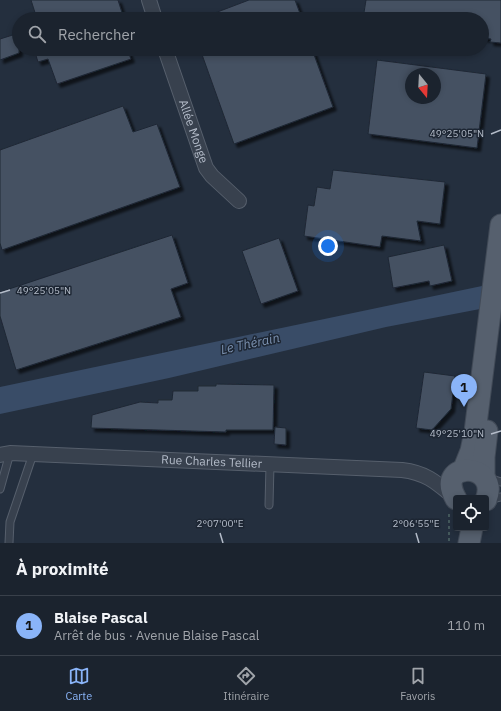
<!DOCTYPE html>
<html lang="fr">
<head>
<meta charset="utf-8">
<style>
  :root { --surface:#1b232e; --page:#282f3a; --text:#f1f3f6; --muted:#a0a4aa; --line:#39404a; --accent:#8ab4f8 }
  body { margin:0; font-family:"IBM Plex Sans",sans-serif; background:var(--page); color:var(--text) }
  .controls { position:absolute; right:12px; bottom:12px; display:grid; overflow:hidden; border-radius:4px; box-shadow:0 2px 6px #0003 }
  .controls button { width:36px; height:36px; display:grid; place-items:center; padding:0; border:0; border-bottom:1px solid var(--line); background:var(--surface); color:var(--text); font:20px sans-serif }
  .compass { position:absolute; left:405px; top:68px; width:36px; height:36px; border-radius:50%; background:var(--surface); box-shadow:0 2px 6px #0003; rotate:162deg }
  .you { position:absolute; left:328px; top:246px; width:14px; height:14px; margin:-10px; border:3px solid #fff; border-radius:50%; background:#1a73e8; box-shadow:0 0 0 6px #1a73e833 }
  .badge { display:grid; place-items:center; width:26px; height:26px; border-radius:50%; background:var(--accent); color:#111; font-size:13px; font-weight:700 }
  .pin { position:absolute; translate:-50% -33px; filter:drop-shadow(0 1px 2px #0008) }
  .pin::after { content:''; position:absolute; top:21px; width:14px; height:12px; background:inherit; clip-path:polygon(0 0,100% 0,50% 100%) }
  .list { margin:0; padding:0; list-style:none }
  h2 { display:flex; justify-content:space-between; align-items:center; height:52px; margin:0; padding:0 16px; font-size:17px }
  h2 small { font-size:13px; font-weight:400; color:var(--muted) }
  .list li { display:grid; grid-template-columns:26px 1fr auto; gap:12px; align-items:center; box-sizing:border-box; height:60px; padding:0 16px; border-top:1px solid var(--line) }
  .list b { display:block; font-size:15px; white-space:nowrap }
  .list p { margin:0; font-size:13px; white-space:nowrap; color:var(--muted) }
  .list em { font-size:13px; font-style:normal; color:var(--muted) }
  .icon { flex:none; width:22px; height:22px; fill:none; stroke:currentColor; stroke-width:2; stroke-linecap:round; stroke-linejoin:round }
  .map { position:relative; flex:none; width:501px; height:543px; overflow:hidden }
  .search { position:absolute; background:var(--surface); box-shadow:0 2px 6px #0003; left:12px; right:12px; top:12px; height:44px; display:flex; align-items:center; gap:10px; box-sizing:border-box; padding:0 14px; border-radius:22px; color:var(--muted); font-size:15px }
  .sheet { height:112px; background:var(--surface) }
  nav { display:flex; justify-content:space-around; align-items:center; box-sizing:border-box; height:56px; border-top:1px solid var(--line); background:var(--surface); font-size:11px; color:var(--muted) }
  nav a { display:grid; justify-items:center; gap:2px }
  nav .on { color:var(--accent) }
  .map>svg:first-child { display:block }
  .water { fill:#394c67 }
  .building { fill:#455162; stroke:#1f2835; fill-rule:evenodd; filter:url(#shadow) }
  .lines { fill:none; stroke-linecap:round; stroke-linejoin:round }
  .lane-casing { stroke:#565f6c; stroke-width:9 }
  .street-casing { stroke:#565f6c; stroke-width:16 }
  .primary-casing { stroke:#414a57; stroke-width:23 }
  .path { stroke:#44595c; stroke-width:2; stroke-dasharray:3 3; stroke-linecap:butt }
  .lane { stroke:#38414e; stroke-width:7 }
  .street { stroke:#38414e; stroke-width:14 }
  .primary { stroke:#56606e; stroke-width:21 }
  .ticks { fill:none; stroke:#b4bcc9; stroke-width:1.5 }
  .labels { text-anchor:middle; stroke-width:3; stroke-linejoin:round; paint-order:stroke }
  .street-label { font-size:12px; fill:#b4bcc9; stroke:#1d2633 }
  .water-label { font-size:13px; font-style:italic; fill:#7c92b1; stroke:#1d2633 }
  .ticks-label { font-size:10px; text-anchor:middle; fill:#b4bcc9; stroke:#1d2633; stroke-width:3; stroke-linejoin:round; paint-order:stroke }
</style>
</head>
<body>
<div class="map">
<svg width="501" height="543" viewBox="0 0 501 543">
  <defs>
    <filter id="shadow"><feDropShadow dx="3.5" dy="3.5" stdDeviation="1" flood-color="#0009"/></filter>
  </defs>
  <rect width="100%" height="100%" fill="#242f3e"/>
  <!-- water -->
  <polygon class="water" points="501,282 501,305 386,327 169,378 0,414 0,387"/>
  <!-- building -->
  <g class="building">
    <polygon points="31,0 118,0 124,19 37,19"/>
    <polygon points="249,0 295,0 302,19 199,19"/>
    <polygon points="366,0 501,0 501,43 490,42 491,39 482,38 482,19 363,19"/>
    <polygon points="19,33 19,53 0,60 0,39"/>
    <polygon points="34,49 127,49 131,59 57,84 48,59 38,62"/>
    <polygon points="200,49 312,49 333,107 234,144"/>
    <path d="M377,60l109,14 -9,74 -109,-14zM411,74h24v24h-24z"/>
    <polygon points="123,106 133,132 157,124 180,187 2,250 0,243 0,150"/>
    <polygon points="333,170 445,182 440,224 417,221 421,241 382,236 380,247 304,236 308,205 314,206 317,187 330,189"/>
    <polygon points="172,235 188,283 171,289 181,317 16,370 0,316 0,292"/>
    <polygon points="279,238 298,291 261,304 242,251"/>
    <polygon points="444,245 452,281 430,286 429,281 393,288 388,257"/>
    <polygon points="424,372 455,376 451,409 432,430 416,428"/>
    <polygon points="216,384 274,385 273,430 226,430 226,432 91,428 92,415 140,402 158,403 158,400 172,400 173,391 198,391 198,386 216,386"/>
    <polygon points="275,427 286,428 286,445 274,444"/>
  </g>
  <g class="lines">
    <!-- lane casing -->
    <g class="lane-casing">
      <g id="lane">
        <polyline points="488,478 501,482"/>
        <polyline points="0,489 10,453"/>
        <polyline points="488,500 501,497"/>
        <polyline points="269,505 270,465"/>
        <polyline points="9,543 10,522 33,454"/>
      </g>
    </g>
    <!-- street casing -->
    <g class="street-casing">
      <g id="street">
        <polyline points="149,0 155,19"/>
        <path id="s1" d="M165,49l41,119 6,8 27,25"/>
        <path id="s2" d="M0,455l10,-2 392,17c25,3 35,13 53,28"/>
      </g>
    </g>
    <!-- primary casing -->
    <g class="primary-casing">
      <g id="primary">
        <polyline points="463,471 471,451 475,432 501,225"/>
        <polyline points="484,474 484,457 487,431"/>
        <path d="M456,499c-23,-40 45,-37 30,1"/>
        <polyline points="469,543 472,528"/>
      </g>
    </g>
    <!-- path -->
    <polyline class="path" points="449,514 449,543"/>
    <!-- lane -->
    <use href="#lane" class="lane"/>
    <!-- street -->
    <use href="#street" class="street"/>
    <!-- primary -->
    <use href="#primary" class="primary"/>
  </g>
  <!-- ticks -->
  <path class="ticks" d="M491,134l10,-4M0,293l10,-3M491,434l10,-3M220,533l3,10M416,533l3,10"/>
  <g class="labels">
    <!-- street labels -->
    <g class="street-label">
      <text dy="4" stroke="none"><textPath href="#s1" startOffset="87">Allée Monge</textPath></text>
      <text dy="4" stroke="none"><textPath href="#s2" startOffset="212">Rue Charles Tellier</textPath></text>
    </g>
    <!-- water labels -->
    <g class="water-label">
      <text transform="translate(250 343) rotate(-12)" y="5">Le Thérain</text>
    </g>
  </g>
  <g class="ticks-label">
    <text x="457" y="137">49°25'05"N</text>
    <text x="44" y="294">49°25'05"N</text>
    <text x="457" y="437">49°25'10"N</text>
    <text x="220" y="527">2°07'00"E</text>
    <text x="416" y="527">2°06'55"E</text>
  </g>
</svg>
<div class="controls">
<button><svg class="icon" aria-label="locate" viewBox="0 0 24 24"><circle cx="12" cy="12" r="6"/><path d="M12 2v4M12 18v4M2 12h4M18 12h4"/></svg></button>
</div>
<svg class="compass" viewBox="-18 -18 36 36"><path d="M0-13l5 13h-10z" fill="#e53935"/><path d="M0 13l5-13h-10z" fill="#a0a4aa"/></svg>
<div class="you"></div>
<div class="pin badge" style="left:464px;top:407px">1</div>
<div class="search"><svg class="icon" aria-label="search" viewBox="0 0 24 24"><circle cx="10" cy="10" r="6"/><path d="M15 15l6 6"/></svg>Rechercher</div>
</div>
<section class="sheet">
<h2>À proximité<small></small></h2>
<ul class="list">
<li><span class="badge">1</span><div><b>Blaise Pascal</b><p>Arrêt de bus · Avenue Blaise Pascal</p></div><em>110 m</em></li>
</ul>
</section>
<nav>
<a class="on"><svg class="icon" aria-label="map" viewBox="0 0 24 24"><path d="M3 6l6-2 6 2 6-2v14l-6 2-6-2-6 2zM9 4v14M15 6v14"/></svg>Carte</a>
<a><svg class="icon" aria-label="directions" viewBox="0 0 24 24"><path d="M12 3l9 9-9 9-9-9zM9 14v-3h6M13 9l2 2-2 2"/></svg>Itinéraire</a>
<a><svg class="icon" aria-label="saved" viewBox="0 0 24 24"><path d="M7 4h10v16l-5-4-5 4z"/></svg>Favoris</a>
</nav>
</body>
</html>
